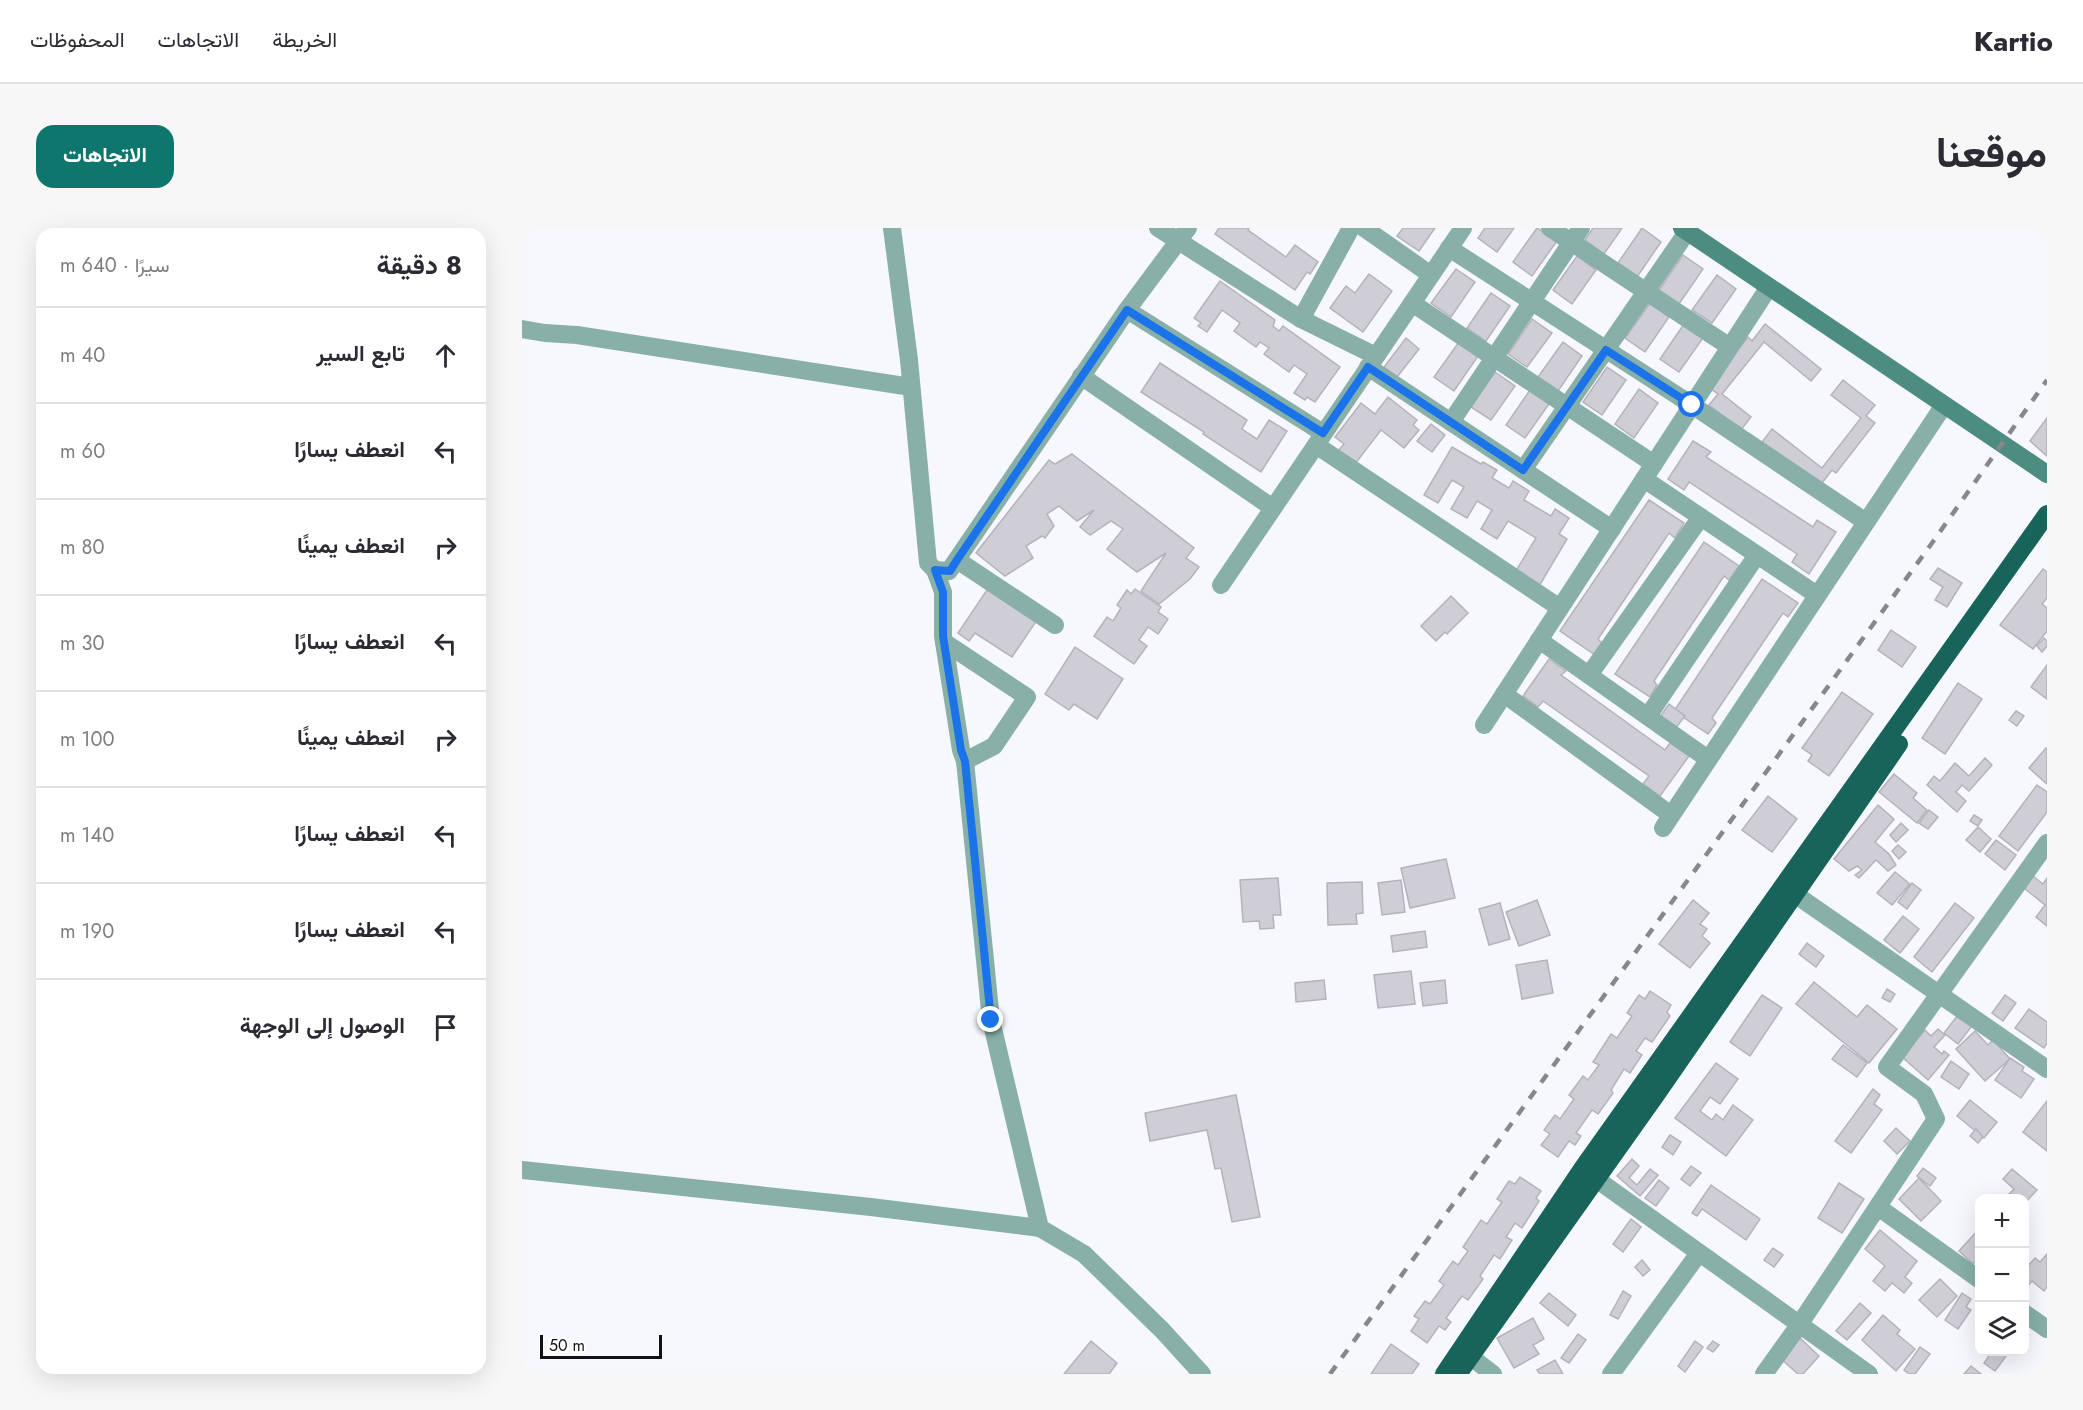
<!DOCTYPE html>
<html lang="ar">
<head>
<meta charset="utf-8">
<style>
  :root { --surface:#fff; --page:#f7f7f7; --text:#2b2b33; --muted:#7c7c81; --line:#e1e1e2; --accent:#0f766e }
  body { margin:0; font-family:Jost,Vazirmatn,sans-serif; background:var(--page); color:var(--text); direction:rtl }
  .controls { position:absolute; right:18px; bottom:18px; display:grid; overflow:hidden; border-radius:12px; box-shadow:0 6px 24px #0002 }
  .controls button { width:54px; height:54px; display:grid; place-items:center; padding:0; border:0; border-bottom:2px solid var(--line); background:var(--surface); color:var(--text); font:30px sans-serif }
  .scale { position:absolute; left:18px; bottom:15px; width:122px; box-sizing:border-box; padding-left:6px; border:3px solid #111114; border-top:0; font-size:16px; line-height:21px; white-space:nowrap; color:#111114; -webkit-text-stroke:4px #fff; paint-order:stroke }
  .stop { position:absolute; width:18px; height:18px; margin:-14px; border:4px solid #1a73e8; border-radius:50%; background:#fff }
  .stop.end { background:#1a73e8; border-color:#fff; box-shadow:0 2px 6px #0008 }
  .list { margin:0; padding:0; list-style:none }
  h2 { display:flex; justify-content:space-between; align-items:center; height:78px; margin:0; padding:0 24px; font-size:26px }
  h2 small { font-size:20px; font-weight:400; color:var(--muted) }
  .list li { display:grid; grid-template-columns:39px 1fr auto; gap:18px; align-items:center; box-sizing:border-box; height:96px; padding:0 24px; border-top:2px solid var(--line) }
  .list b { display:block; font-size:22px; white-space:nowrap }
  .list em { font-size:20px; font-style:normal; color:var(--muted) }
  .icon { flex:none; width:33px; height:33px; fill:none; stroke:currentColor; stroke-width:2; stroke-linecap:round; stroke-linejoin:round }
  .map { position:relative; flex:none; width:1525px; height:1146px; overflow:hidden; direction:ltr; border-radius:18px }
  header { display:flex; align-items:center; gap:36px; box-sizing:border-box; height:84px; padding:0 30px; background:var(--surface); border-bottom:2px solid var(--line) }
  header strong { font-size:28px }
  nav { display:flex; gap:33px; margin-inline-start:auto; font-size:21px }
  .intro { display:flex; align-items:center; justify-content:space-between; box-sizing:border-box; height:144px; padding:0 36px }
  h1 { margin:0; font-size:42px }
  .button { padding:15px 27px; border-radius:18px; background:var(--accent); color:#fff; font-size:21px; font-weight:700 }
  main { display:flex; gap:36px; padding:0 36px }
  aside { flex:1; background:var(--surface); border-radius:18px; box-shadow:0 6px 24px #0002 }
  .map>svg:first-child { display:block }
  .building { fill:#cfced7; stroke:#b4b2bb; stroke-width:1.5 }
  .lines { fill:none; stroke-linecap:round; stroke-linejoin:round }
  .minor { stroke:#88b0a8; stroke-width:18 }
  .tertiary { stroke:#88b0a8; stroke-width:18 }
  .secondary { stroke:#4d8c81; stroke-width:18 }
  .trunk { stroke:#18645a; stroke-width:18 }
  .rail { stroke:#88888c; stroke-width:4.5; stroke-dasharray:10 10; stroke-linecap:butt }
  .route { stroke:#1a73e8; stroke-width:8 }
</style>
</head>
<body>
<header>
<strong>Kartio</strong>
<nav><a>الخريطة</a><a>الاتجاهات</a><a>المحفوظات</a></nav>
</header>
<div class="intro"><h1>موقعنا</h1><a class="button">الاتجاهات</a></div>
<main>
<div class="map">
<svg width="1525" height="1146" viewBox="0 0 1525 1146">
  <rect width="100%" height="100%" fill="#f7f8fd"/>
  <!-- building -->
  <g class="building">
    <polygon points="697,0 727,0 726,2 764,29 773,17 796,34 788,46 785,44 773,62 693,6"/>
    <polygon points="881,0 913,0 897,23 875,8"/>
    <polygon points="963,0 992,0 975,24 956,10"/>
    <polygon points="1015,0 1035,13 1010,48 991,34"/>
    <polygon points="1071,0 1100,0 1082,26 1063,12"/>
    <polygon points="1120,0 1139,14 1115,49 1096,35"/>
    <polygon points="1161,27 1181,41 1157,76 1137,62"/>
    <polygon points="1055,28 1074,42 1050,76 1031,62"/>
    <polygon points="934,41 953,54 929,89 909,75"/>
    <polygon points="847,46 870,63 841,104 808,80 824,58 833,65"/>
    <polygon points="1195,47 1214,61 1190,95 1170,82"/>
    <polygon points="698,53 753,92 751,98 757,103 761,98 818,139 793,174 785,169 783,172 772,165 785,146 772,137 767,144 742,126 747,120 738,114 734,119 712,103 718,95 700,82 685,104 676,98 679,95 672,90"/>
    <polygon points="969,65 988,78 964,113 945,100"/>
    <polygon points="1128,75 1147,89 1123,124 1103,110"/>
    <polygon points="1010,91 1030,105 1005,139 986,126"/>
    <polygon points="1162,96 1181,110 1157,144 1138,131"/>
    <polygon points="1243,96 1299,141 1289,153 1242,114 1200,166 1229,189 1219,202 1187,177 1196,166 1186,159 1226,109 1230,113"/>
    <polygon points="884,110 897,121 875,149 862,139"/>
    <polygon points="937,114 956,128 932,163 912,149"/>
    <polygon points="1041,114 1060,128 1036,163 1016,149"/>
    <polygon points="638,135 725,192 720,201 735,211 747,192 765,203 739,244 681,206 682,204 619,164"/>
    <polygon points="1085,139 1104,152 1080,187 1061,174"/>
    <polygon points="973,144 993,158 969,192 949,179"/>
    <polygon points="1321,152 1353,177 1344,188 1353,195 1314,245 1310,242 1297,259 1240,214 1250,201 1300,240 1339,190 1309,167"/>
    <polygon points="1117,161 1136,175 1112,210 1093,196"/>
    <polygon points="1008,162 1027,176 1003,210 984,197"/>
    <polygon points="866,169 895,192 891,197 897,202 882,220 859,202 833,236 816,223 822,216 813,209 839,175 853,186"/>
    <polygon points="1525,190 1525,228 1508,213"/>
    <polygon points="909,196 923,207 910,224 895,213"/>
    <polygon points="1171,213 1189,224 1184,229 1291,299 1295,292 1314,304 1287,346 1270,334 1275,326 1167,254 1162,262 1146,251"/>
    <polygon points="930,219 959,236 961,234 975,242 970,250 987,260 991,253 1007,263 1002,272 1029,288 1033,281 1047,290 1037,306 1045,311 1016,360 992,346 1014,310 986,293 975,311 959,301 970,282 955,273 945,290 929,281 942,259 930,252 916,275 902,267"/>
    <polygon points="550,226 672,320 664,330 677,339 668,351 637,376 619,363 644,325 615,344 585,321 601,301 589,293 568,307 558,299 572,282 555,293 537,278 525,286 532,298 523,310 520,308 504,318 511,330 483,348 454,325 527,232 533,236"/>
    <polygon points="1127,272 1162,295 1153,310 1147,305 1076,411 1080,415 1073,427 1038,403"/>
    <polygon points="1182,314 1217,338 1207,352 1202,348 1132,453 1135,457 1128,469 1093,446"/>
    <polygon points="1416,340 1440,355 1425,379 1413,372 1421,359 1408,351"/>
    <polygon points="1521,341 1525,344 1525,370 1520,376 1525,380 1525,403 1511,421 1478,397"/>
    <polygon points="1240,351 1276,375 1266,389 1261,385 1190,490 1194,495 1186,506 1152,483"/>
    <polygon points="467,359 515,392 490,429 453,405 447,413 436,405"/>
    <polygon points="613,361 639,379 636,384 646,391 636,406 626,399 617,412 625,418 612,436 572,408 585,389 591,393 599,380 595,377 605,362 609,366"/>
    <polygon points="929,368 946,385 925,406 923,404 914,413 899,398"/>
    <polygon points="1369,402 1394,419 1380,439 1356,422"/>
    <polygon points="1522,410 1525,413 1525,418 1520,424 1515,418"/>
    <polygon points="553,419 601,451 575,491 552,476 547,482 523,466"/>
    <polygon points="1027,431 1044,443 1039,447 1143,522 1148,515 1167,528 1138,568 1121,556 1127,548 1021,473 1016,479 1001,468"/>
    <polygon points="1525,437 1525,471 1509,459"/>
    <polygon points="1436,455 1460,471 1423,526 1400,510"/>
    <polygon points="1320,464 1351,486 1307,548 1286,533 1290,527 1280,520"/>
    <polygon points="1147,476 1163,488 1153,501 1137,490"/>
    <polygon points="1494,483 1502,488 1495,498 1487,492"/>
    <polygon points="1524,520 1525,521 1525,556 1507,540"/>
    <polygon points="1463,530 1470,537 1447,563 1440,557 1434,564 1444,573 1435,584 1405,557 1412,548 1418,553 1433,535 1447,548"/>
    <polygon points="1372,546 1395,565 1391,570 1405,582 1395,595 1357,564"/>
    <polygon points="1515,557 1525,564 1525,584 1496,623 1477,608"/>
    <polygon points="1246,568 1275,591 1250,624 1220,602"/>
    <polygon points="1356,577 1372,591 1353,614 1367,626 1374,637 1366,643 1354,632 1337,650 1333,647 1340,642 1335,638 1327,643 1312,631"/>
    <polygon points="1407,582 1416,589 1406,601 1397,595"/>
    <polygon points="1452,587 1460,592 1456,598 1448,593"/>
    <polygon points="1379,595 1386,602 1374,614 1368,607"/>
    <polygon points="1456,599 1469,611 1458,624 1444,612"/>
    <polygon points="1474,612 1494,627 1483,642 1463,626"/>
    <polygon points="1376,617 1384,624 1377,631 1370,623"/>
    <polygon points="924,631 933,670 888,680 879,640"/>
    <polygon points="1373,644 1388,656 1370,677 1355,665"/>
    <polygon points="1511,648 1521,656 1525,650 1525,698 1514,689 1523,677 1502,660"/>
    <polygon points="756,650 759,687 751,687 752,700 738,701 737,693 721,694 718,652"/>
    <polygon points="879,652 883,684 860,687 856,655"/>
    <polygon points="840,654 841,685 834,686 835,696 806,697 805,655"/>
    <polygon points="1390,655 1399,662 1385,681 1376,674"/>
    <polygon points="1015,672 1028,707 997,718 984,684"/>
    <polygon points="1171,672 1187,685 1178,696 1185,701 1180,708 1188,715 1168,740 1137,716"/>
    <polygon points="978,675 988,711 967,717 957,681"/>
    <polygon points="1433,675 1452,690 1410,744 1392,729"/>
    <polygon points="1381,688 1397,701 1378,725 1362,712"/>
    <polygon points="903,703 905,719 871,724 869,708"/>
    <polygon points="1285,715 1302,728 1294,739 1277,726"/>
    <polygon points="1025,732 1031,765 1000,771 994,737"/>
    <polygon points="889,743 893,776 856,780 852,747"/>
    <polygon points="802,752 804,771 774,774 773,755"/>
    <polygon points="923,752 925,775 901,778 898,755"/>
    <polygon points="1292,754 1335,789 1345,777 1375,801 1347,835 1274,776"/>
    <polygon points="1365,761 1373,766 1368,774 1360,770"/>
    <polygon points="1128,763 1149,777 1145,784 1148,788 1130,814 1123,810 1114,823 1120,827 1108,845 1102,841 1089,862 1091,865 1076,886 1070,882 1054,905 1059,908 1053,917 1047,913 1036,929 1019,917 1028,906 1022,902 1033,887 1038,891 1052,871 1047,867 1061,848 1066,852 1077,837 1071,834 1089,806 1095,810 1110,788 1105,785 1117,767 1123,771"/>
    <polygon points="1240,767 1260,780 1228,828 1208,814"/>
    <polygon points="1483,767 1494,775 1481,793 1470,785"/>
    <polygon points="1507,781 1525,794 1525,815 1522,820 1493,800"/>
    <polygon points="1436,787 1450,798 1436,816 1422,805"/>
    <polygon points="1416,801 1423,807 1412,819 1420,826 1422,823 1427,827 1406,852 1380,829 1403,802 1409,808"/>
    <polygon points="1453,803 1466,817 1471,812 1488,831 1463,853 1434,821"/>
    <polygon points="1321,817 1345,835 1335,849 1310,831"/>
    <polygon points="1488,830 1502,839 1500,843 1512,851 1499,870 1473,852"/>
    <polygon points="1429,833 1447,846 1437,861 1419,849"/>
    <polygon points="1194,835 1216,851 1198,876 1188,869 1178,883 1190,892 1194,886 1201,892 1211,877 1231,892 1204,928 1153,890"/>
    <polygon points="1351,861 1358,867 1352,876 1360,882 1329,925 1313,913"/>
    <polygon points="714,867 738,989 710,994 699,940 693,941 685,902 628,913 623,885"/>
    <polygon points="1448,872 1475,894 1462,910 1435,888"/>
    <polygon points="1525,873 1525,923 1501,904"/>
    <polygon points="1374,900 1388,913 1375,926 1362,913"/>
    <polygon points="1454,901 1461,909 1456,915 1448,908"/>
    <polygon points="1148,907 1159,914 1151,927 1140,919"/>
    <polygon points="1110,931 1117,938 1107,950 1115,957 1128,941 1136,947 1118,968 1095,948"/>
    <polygon points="1169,938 1179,945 1168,958 1159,951"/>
    <polygon points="1401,940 1414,950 1408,958 1395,948"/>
    <polygon points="1490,941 1515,962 1502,976 1502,970 1483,970 1492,961 1481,951"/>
    <polygon points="998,949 1019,963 1014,970 1017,973 1000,1000 993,995 984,1009 990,1012 978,1031 972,1027 958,1048 961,1051 946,1072 940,1068 924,1090 929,1094 923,1102 917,1098 905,1115 889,1103 897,1091 892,1088 903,1073 908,1076 922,1057 917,1053 931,1033 936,1037 946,1023 941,1019 959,992 965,996 980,974 975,971 987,953 993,956"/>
    <polygon points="1397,950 1419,973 1399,993 1377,971"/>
    <polygon points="1137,952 1147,960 1134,978 1123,970"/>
    <polygon points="1317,955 1342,971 1320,1005 1296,990"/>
    <polygon points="1189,957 1238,991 1224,1012 1180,981 1175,988 1170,985"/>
    <polygon points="1109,991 1119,999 1101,1024 1091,1016"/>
    <polygon points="1458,1000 1458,1028 1451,1036 1437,1023"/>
    <polygon points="1358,1002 1395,1033 1383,1049 1390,1055 1382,1065 1370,1055 1363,1063 1351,1053 1363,1038 1343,1021"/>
    <polygon points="1251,1020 1261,1027 1252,1039 1242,1032"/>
    <polygon points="1525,1026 1525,1059 1522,1063 1510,1053 1502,1062 1502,1042 1513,1030 1518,1034"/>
    <polygon points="1120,1032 1128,1042 1121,1048 1113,1039"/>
    <polygon points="1418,1051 1435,1068 1415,1089 1397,1072"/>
    <polygon points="1101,1063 1109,1068 1096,1091 1088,1087"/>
    <polygon points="1027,1065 1054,1087 1046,1098 1018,1075"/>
    <polygon points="1440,1065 1449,1071 1444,1079 1449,1082 1436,1101 1423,1092"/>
    <polygon points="1338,1075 1349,1085 1325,1112 1314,1103"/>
    <polygon points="1361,1087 1378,1102 1375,1106 1393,1121 1374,1143 1340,1112"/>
    <polygon points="1011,1090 1022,1111 1011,1117 1017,1126 992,1140 975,1110"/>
    <polygon points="1056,1106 1064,1112 1047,1135 1039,1130"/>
    <polygon points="1278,1110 1297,1128 1281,1146 1276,1146 1259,1131"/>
    <polygon points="569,1113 595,1135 587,1146 542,1146"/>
    <polygon points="1173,1113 1181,1119 1163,1144 1156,1138"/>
    <polygon points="1191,1113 1197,1117 1191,1124 1185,1120"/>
    <polygon points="869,1116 897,1136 890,1146 849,1146"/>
    <polygon points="1398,1119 1408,1126 1393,1146 1387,1146 1382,1142"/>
    <polygon points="1470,1124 1487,1124 1473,1143 1462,1135"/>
    <polygon points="1033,1132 1041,1146 1018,1146 1015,1142"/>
    <polygon points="1449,1138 1459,1146 1442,1146"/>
  </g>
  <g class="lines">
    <!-- minor -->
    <g class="minor">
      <polyline points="370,0 387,132 406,335 413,342 427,343 605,82 666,0"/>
      <polyline points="636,0 779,91 854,128"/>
      <polyline points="842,0 909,47"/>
      <polyline points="1028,0 1208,119"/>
      <polyline points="927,20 1170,177 1344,294"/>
      <polyline points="890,75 1132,236"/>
      <polyline points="605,82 801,205"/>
      <polyline points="779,91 829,0"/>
      <polyline points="0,101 23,105 55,107 389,159"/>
      <polyline points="846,139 1090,301"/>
      <polyline points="559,148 751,280"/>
      <polyline points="929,194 1059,0"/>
      <polyline points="794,217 1038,380"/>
      <polyline points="1001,242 1165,4"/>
      <polyline points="1122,251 1295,367"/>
      <polyline points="435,332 533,397"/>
      <polyline points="413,342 421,364 421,408 439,522 443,533 469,792 518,1000"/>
      <polyline points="699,357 941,0"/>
      <polyline points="1017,412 1186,531"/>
      <polyline points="422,414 505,469 472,518 443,533"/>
      <polyline points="1067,447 1179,289"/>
      <polyline points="982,466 1149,587"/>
      <polyline points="1126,488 1235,327"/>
      <polyline points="962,497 1247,59"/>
      <polyline points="1141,600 1422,177"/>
      <polyline points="1261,658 1525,841"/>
      <polyline points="1063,943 1347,1146"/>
      <polyline points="1356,979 1458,1052"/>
      <polyline points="1502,1085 1525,1101"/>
      <polyline points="949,1129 971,1146"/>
      <polyline points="1089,1146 1177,1025"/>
      <polyline points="1242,1146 1277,1097 1414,891 1402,866 1365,839 1525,615"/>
    </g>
    <!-- tertiary -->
    <polyline class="tertiary" points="0,942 349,979 518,1000 562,1026 640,1102 680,1146"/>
    <!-- secondary -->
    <polyline class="secondary" points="1160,0 1525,246"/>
    <!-- trunk -->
    <g class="trunk">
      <polyline points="939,1142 1134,867 1377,516"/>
      <polyline points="922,1146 1060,941 1525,286"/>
    </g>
    <!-- rail -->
    <polyline class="rail" points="808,1146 1410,315 1525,152"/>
  </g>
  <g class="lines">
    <!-- route -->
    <polyline class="route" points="469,792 443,533 439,522 421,408 421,364 413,342 428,343 435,332 605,82 801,205 846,139 1001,242 1084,122 1170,177"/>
  </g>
</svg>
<div class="controls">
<button>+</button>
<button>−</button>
<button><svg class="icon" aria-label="layers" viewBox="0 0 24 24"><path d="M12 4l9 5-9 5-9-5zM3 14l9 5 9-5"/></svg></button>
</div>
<div class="scale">50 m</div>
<div class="stop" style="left:1170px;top:177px"></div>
<div class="stop end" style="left:469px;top:792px"></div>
</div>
<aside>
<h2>8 دقيقة<small>سيرًا · 640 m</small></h2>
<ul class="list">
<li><svg class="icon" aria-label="ahead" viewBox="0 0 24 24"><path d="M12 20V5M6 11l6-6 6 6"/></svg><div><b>تابع السير</b></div><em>40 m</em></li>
<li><svg class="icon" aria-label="left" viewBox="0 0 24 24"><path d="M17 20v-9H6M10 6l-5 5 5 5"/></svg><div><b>انعطف يسارًا</b></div><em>60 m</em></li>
<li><svg class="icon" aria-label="right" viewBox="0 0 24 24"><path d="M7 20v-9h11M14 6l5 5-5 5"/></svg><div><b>انعطف يمينًا</b></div><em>80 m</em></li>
<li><svg class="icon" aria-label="left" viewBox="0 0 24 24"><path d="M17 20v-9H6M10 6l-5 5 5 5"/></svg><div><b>انعطف يسارًا</b></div><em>30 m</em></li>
<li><svg class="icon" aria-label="right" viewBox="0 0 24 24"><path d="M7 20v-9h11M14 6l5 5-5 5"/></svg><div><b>انعطف يمينًا</b></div><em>100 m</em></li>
<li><svg class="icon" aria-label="left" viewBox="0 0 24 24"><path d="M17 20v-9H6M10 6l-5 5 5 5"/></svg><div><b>انعطف يسارًا</b></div><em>140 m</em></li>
<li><svg class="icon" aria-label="left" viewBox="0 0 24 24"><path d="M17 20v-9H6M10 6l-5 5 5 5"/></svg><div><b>انعطف يسارًا</b></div><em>190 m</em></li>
<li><svg class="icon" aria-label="arrive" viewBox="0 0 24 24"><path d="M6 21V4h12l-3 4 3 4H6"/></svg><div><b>الوصول إلى الوجهة</b></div></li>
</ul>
</aside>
</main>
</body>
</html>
